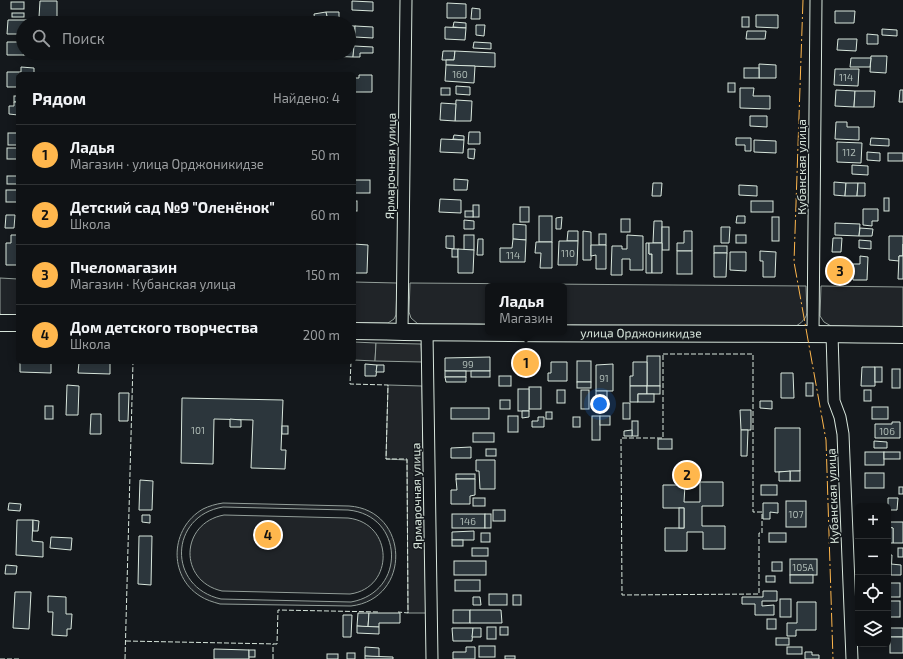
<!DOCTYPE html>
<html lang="ru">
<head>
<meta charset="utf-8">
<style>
  :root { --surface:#0f1215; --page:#1d2022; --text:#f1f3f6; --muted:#9b9ea0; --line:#2f3234; --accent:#ffb74d }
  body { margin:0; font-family:"Exo 2",sans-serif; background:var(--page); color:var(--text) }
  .controls { position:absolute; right:12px; bottom:12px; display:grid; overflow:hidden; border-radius:6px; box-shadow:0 2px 10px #0003 }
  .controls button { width:36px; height:36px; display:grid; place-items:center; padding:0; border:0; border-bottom:1px solid var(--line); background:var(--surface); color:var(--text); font:20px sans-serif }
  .you { position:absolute; left:600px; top:404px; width:14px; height:14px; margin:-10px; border:3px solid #fff; border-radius:50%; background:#1a73e8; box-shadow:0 0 0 6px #1a73e833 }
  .badge { display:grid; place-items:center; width:26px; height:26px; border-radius:50%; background:var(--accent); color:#111; font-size:13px; font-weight:700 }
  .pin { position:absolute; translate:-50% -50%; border:2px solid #fff; box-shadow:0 1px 4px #0006 }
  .popup { position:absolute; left:485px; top:283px; width:82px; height:52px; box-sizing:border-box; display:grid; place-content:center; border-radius:6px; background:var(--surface); filter:drop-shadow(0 1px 3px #0005); font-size:13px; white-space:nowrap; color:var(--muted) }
  .popup b { font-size:15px; color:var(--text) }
  .popup::after { content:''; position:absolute; left:50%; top:100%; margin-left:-8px; border:8px solid transparent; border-top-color:var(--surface) }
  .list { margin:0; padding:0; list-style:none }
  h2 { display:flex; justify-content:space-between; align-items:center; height:52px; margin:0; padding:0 16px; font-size:17px }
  h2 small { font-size:13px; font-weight:400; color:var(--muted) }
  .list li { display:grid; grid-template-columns:26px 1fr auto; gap:12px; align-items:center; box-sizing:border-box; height:60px; padding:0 16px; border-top:1px solid var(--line) }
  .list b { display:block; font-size:15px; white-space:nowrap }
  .list p { margin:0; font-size:13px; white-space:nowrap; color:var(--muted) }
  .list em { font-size:13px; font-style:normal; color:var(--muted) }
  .icon { flex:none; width:22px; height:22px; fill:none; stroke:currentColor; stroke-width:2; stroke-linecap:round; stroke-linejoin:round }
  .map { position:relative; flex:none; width:903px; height:659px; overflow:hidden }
  .search { position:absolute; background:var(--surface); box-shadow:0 2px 10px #0003; left:16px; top:16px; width:340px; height:44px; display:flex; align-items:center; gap:10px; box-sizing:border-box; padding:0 14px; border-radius:22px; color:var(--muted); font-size:15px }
  .panel { position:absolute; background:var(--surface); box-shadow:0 2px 10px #0003; left:16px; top:72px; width:340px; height:292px; border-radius:6px }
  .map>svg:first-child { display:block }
  .green { fill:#202428; stroke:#939e99; fill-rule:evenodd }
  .parking { fill:#24282b; stroke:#939e99 }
  .building { fill:#2c363c; stroke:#d8e6dc }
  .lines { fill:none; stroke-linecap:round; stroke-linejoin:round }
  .street-casing { stroke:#d8e6dc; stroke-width:13 }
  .secondary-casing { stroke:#d8e6dc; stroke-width:18 }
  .street { stroke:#14181c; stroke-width:11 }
  .secondary { stroke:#14181c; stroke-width:16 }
  .fence { stroke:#d8e6dc; stroke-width:1; stroke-dasharray:5 2; stroke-linecap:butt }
  .power { stroke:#ffb74d; stroke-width:1; stroke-dasharray:14 3 2 3; stroke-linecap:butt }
  .labels { text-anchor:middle; stroke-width:3; stroke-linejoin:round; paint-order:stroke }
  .number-label { font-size:10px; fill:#adbab4 }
  .street-label { font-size:12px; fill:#d8e6dc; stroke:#14181c }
</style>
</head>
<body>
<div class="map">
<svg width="903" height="659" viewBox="0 0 903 659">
  <rect width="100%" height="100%" fill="#14181c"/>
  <!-- green -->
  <g class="green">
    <polygon points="0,278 18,279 18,317 6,316 0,314"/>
    <polygon points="354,282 397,283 396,315 394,319 388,323 354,323"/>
    <path d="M410,283l396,3 1,27c-1,6 -6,10 -11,13l-232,-1v-39h-76v38h-70l-7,-6 -2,-6z"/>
    <polygon points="821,286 903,287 903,327 831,326 824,322 820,316"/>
    <polygon points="354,342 376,343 375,361 354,360"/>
    <polygon points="388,385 422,386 426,613 408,613 407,460 386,459"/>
    <path d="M223,503l126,3c61,4 63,93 2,100l-131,-2c-7,-2 -14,-4 -20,-8 -32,-20 -30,-68 3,-87 6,-3 13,-5 20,-6zM223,507l125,3c56,5 59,82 3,92l-130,-3c-54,-12 -52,-83 2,-92z"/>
    <path d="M224,515l124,3c46,5 47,70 2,76l-128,-3c-44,-10 -42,-68 2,-76z"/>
  </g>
  <!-- parking -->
  <polygon class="parking" points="376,343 421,344 422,362 375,361"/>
  <!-- building -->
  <g class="building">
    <polygon points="40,1 57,1 57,18 39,17"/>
    <polygon points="352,1 373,2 373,11 352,10"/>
    <rect x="11" y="2" width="13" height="7"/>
    <polygon points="447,3 466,4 466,18 447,18"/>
    <polygon points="472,8 480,9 480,19 471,19"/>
    <polygon points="835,11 855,11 854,23 835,23"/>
    <polygon points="326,12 328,20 323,21 323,23 315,23 314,14"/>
    <polygon points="326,12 339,12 339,23 330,23 330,19 328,20"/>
    <rect x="12" y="13" width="12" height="4"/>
    <polygon points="756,15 778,15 778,28 756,27"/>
    <rect x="742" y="17" width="7" height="10"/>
    <polygon points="330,19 330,23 323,23 323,21"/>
    <polygon points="8,20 43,20 43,23 23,23 23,34 7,34"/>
    <polygon points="454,22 466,23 466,28 453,27"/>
    <polygon points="476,25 485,25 484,36 476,35"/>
    <rect x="349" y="26" width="6" height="11"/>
    <polygon points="355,26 373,27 373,38 355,37"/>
    <polygon points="445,27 466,28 465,40 445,39"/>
    <polygon points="882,29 897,30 897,36 882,35"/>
    <polygon points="747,31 766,31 765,39 746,39"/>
    <polygon points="867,34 878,35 878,44 867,44"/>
    <polygon points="838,39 857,39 856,51 837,50"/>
    <polygon points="7,42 23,42 23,53 24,53 24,55 7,55"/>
    <polygon points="474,42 491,43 491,49 473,48"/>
    <polygon points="349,46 354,46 353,57 327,56 328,53 349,53"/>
    <polygon points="354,46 373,47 373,53 360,53 360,57 353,57"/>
    <polygon points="443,51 455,51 454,60 442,60"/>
    <polygon points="455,51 495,53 495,67 446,65 446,60 454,60"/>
    <rect x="24" y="53" width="18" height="2"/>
    <rect x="56" y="53" width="6" height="4"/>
    <polygon points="871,56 887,56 886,73 870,72"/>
    <polygon points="851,58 871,58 870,67 850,67"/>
    <polygon points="759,64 776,65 776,78 759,78"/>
    <polygon points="446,65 475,66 474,83 445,81"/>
    <polygon points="21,67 34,68 34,74 18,74 18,87 7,87 7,72 21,72"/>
    <rect x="744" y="68" width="15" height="10"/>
    <polygon points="835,69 859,69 858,86 834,85"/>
    <polygon points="359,75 372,75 372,92 354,92 354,78 359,78"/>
    <rect x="728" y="83" width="7" height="9"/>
    <polygon points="456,86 470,87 470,95 456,94"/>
    <rect x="441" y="88" width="9" height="7"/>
    <polygon points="740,88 754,88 753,96 770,96 770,109 740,108"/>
    <polygon points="836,90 855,91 854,107 835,106"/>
    <polygon points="900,90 903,90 903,102 899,102"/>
    <polygon points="855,91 875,91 874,107 854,107"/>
    <rect x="14" y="96" width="4" height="6"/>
    <polygon points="456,100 472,101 471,121 455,121"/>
    <polygon points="14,102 18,102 18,115 9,114 9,106 14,106"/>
    <polygon points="441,103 456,104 455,121 440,120"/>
    <polygon points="750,116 767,116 767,127 750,126"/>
    <polygon points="836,122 847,122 847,127 859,127 859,140 835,139"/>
    <polygon points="469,132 480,132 480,144 468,144"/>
    <rect x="8" y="133" width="10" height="12"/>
    <polygon points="454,135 464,136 464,140 453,139"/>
    <polygon points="736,138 751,138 751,151 745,151 745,145 736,145"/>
    <polygon points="871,138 889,139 889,146 870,145"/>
    <polygon points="441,139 464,140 463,153 440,152"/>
    <polygon points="754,140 776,141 776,153 754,152"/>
    <polygon points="837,142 862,143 861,163 837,162"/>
    <rect x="7" y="148" width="11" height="11"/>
    <polygon points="468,149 475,149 474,159 468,158"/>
    <polygon points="867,152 880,153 880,161 867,160"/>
    <rect x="888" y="153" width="15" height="8"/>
    <polygon points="852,165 868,166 868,175 852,174"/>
    <rect x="7" y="176" width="11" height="8"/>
    <polygon points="454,179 468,180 467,190 454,190"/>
    <rect x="354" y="180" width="16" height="13"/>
    <polygon points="834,182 846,183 845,196 834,195"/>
    <polygon points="653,183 662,183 661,196 652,196"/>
    <polygon points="846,183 858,183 857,196 845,196"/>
    <polygon points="858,183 865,183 865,196 857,196"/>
    <polygon points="739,185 757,186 757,196 739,195"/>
    <rect x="6" y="190" width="12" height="12"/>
    <rect x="884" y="198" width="5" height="13"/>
    <polygon points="440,199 461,200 461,213 439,212"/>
    <rect x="354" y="201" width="3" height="10"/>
    <rect x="751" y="201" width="22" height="11"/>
    <rect x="473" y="205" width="6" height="12"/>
    <rect x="520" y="207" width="9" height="15"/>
    <polygon points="863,209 878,209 878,221 872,221 872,226 863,225"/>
    <rect x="465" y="211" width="8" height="6"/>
    <polygon points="6,215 15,215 14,228 5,228"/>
    <rect x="539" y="216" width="13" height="26"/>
    <polygon points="737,216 745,216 745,223 736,223"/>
    <polygon points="562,217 561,229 556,229 556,218"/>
    <rect x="772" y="217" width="7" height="24"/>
    <rect x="621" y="219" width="9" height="13"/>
    <polygon points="464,220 474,221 474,229 464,229"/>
    <polygon points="654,221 662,221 662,243 653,243"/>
    <polygon points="835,223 860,224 859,236 835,235"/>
    <polygon points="513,224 526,225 526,240 513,239"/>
    <rect x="662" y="227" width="7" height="23"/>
    <polygon points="721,227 730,227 729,243 721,243"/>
    <polygon points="860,228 873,229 872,236 859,236"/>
    <polygon points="568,231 578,231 578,241 567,241"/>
    <polygon points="583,231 591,232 591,260 583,260"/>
    <polygon points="684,231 692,231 692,251 677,251 677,243 684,243"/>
    <rect x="599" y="234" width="7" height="11"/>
    <polygon points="11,235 18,235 18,265 6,265 6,243 11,243"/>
    <rect x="464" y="235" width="10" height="15"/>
    <polygon points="627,235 643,236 643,270 630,270 630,259 622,259 622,275 611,275 612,246 622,246 622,249 627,249"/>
    <rect x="736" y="235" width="10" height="8"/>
    <polygon points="446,236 454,236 454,249 446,248"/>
    <polygon points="889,236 903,236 903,256 899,256 899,261 889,260"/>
    <polygon points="833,238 842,238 841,252 832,252"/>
    <polygon points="478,239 483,239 483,255 477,255"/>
    <polygon points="513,239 526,240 525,262 500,262 500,248 512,248"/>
    <polygon points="859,240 871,241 871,249 859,248"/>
    <polygon points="559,241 578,241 577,265 558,265"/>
    <polygon points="536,242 552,242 552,268 540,268 541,253 535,253"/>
    <polygon points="646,243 649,243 649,254 652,254 652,273 646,273"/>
    <polygon points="649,243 662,243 662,273 652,273 652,254 649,254"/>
    <polygon points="354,244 368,245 367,273 354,273"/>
    <polygon points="903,244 903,279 898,279 899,256 903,256"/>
    <polygon points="591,245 606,245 606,269 596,269 596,255 591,256"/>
    <rect x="714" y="246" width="13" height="7"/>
    <rect x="452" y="249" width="6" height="8"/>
    <polygon points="458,249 474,250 473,273 458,273"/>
    <rect x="677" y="251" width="15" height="23"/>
    <polygon points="760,251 776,252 775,277 763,277 763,261 760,261"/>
    <polygon points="730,252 746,252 746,271 730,270"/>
    <polygon points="714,253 727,253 726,277 714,277"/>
    <polygon points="860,256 868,257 867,280 853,280 853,264 860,264"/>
    <polygon points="834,266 850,267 849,281 833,280"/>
    <rect x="647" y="356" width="13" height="30"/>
    <polygon points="490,357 490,371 445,371 445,358"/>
    <polygon points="520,358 532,358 531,372 520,372"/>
    <rect x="577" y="361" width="14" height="21"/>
    <polygon points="20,362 51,362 51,373 20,372"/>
    <polygon points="79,362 110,362 110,374 78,373"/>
    <polygon points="551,362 567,362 567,381 548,381 548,373 551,373"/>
    <polygon points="633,362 647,362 647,386 630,386 630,376 633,376"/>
    <polygon points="365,364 377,365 376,376 365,376"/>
    <polygon points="613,364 613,391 596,391 596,365"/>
    <polygon points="377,365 384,365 384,372 376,372"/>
    <polygon points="862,367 875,367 875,386 861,386"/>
    <rect x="875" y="367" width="7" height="15"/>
    <rect x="892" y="369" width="8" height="19"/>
    <rect x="445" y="371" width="21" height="6"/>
    <rect x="471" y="371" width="19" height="6"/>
    <polygon points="781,373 793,373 794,398 781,398"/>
    <rect x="499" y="376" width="12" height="10"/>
    <polygon points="445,377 466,377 466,382 446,382"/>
    <rect x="577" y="382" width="14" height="6"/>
    <rect x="806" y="383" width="7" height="13"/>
    <polygon points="67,385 79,386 78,415 66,415"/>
    <polygon points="630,386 647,386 647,394 638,394 638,402 630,402"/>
    <rect x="647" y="386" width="13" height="8"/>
    <rect x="529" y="387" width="12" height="22"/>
    <rect x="518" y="389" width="11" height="22"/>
    <rect x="557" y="390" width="8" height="13"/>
    <rect x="581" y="390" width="8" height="19"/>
    <rect x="864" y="390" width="7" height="11"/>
    <rect x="596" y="391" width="11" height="12"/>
    <polygon points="119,393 129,393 128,421 119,421"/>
    <rect x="638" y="394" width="16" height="8"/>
    <polygon points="182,398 283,400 281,450 286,450 285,469 251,468 253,420 214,419 213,464 181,463"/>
    <rect x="500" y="400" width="10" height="9"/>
    <polygon points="760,401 772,401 772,409 760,408"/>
    <rect x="623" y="403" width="7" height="16"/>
    <rect x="45" y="406" width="8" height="13"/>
    <rect x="872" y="407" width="16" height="12"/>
    <rect x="451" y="408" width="38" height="11"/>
    <polygon points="740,410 751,410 751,430 741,430"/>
    <polygon points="522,411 529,411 529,417 522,418"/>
    <rect x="546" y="412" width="6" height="7"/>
    <polygon points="91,414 101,414 101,434 90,434"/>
    <rect x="508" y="416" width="10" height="16"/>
    <rect x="592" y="416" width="8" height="24"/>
    <rect x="600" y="416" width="10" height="9"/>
    <polygon points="538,417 544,417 544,427 532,427 532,421 538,421"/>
    <rect x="573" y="417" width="7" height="10"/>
    <polygon points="230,419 241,420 241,427 230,427"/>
    <rect x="632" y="421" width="6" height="15"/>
    <polygon points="892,422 900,422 900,438 875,438 875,424 892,424"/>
    <rect x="282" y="426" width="6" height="8"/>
    <polygon points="775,428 800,428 800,471 775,472"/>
    <polygon points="632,430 632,436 624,436 624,431"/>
    <polygon points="741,430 748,430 747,456 741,456"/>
    <rect x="473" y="433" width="21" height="9"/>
    <rect x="658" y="439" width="14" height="10"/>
    <polygon points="874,441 887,442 887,448 874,448"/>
    <polygon points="471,447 471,458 451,458 451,448"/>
    <rect x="486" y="449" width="10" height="7"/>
    <rect x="865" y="452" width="19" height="13"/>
    <rect x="884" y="452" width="16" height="7"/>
    <polygon points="476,460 495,460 495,489 480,489 479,471 476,471"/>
    <rect x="790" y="471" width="10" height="10"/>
    <polygon points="790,471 790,481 779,481 779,472"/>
    <rect x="865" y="473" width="19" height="15"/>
    <rect x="456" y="474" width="19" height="5"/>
    <polygon points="456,479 475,479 475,495 470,496 470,504 451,504 451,490 457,490"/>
    <polygon points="140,480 153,481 152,510 139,510"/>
    <polygon points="700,482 723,482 723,506 702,506 702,526 725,526 725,549 703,549 703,532 687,532 687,551 665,551 665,528 684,528 684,508 663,508 663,485 685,485 684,502 700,502"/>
    <rect x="761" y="485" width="16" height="10"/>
    <rect x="899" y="487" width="4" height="7"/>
    <rect x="473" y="498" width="12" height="8"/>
    <polygon points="888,498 898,498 897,510 888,510"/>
    <rect x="786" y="501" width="20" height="26"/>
    <polygon points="9,503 21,504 20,511 8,510"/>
    <polygon points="763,503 778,503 778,513 770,512 770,519 763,519"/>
    <rect x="679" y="508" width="5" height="20"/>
    <rect x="493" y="510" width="12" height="11"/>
    <rect x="452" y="514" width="33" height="14"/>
    <rect x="485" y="514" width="6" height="14"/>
    <polygon points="142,515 150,515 150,523 142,522"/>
    <polygon points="17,520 33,520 32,541 43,542 43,557 16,555"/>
    <polygon points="33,520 39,521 38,531 33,531"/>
    <polygon points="888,522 903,522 903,543 893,543 893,528 888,527"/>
    <polygon points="888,527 893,528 893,543 888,543"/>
    <polygon points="474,531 474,540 452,540 452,532"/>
    <rect x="481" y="533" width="9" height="9"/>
    <rect x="769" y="533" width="17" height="9"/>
    <polygon points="139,536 152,536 151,585 138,584"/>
    <polygon points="51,537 72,538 71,550 50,548"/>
    <rect x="452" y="540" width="11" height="6"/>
    <rect x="472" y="548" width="16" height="8"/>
    <rect x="898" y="548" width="5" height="9"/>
    <polygon points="888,555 892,555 891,575 888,575"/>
    <rect x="790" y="559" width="27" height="16"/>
    <rect x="454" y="561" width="32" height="14"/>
    <rect x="772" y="562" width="10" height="9"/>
    <polygon points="891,564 901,565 901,575 891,575"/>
    <polygon points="6,565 17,566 16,574 5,574"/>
    <rect x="790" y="575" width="23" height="8"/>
    <rect x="766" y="576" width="9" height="6"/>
    <rect x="455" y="580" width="25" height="11"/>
    <rect x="888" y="583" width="12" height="14"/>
    <polygon points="763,591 777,591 777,601 762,601 762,606 774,605 774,615 755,615 755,604 742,604 742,597 763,597"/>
    <polygon points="15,592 31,592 29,629 13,628"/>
    <rect x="489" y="594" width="18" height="11"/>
    <rect x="513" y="595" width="8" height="10"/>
    <polygon points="48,596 66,597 66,614 72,614 71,629 67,629 67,636 52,635 53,612 48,612"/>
    <polygon points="473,597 480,597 481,605 473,605"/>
    <rect x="780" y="599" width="11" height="18"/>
    <rect x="888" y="601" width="12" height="16"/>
    <polygon points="797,602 816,602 816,630 796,630 796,636 787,636 787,623 797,623"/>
    <rect x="453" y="610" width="17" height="13"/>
    <polygon points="470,610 501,610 502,623 470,623"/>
    <polygon points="358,613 369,613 368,627 357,626"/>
    <polygon points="369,613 400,613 400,623 379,623 379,627 368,627"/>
    <polygon points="343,615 352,615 351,637 343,637"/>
    <rect x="767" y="619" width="9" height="10"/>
    <polygon points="357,626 379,627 379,634 357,633"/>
    <rect x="487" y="627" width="9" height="12"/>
    <rect x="500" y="627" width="8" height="8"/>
    <polygon points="452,628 473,628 472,641 453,641"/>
    <polygon points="473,628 481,628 481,637 472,637"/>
    <rect x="890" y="628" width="13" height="9"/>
    <rect x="890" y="637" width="13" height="16"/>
    <rect x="776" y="638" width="13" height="7"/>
    <rect x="479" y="646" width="16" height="11"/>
    <polygon points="365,647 379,648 379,657 365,656"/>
    <polygon points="466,647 475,647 475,659 453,659 453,652 466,652"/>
    <rect x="787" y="647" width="15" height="7"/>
    <polygon points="214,649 249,650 249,659 214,659"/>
    <rect x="249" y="650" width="6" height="7"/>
    <polygon points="805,652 812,652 812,655 819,655 819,659 805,659"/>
    <rect x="347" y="653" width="8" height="6"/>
    <rect x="327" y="654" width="11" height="5"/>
    <polygon points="365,656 393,657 393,659 365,659"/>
    <rect x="505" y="656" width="10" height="3"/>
  </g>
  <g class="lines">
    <!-- street casing -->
    <g class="street-casing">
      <g id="street">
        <polyline points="402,332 406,0"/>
        <polyline points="427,333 432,659"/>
        <polyline points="813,334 816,0"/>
        <polyline points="832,334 834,401 840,417 843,434 852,659"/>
      </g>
    </g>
    <!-- secondary casing -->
    <g class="secondary-casing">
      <g id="secondary">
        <polyline points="0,323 18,323"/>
        <path id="s1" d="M354,331c183,4 366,1 549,4"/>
      </g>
    </g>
    <!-- street -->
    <use href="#street" class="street"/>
    <!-- secondary -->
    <use href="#secondary" class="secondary"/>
    <!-- fence -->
    <g class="fence">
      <polygon points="663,354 753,354 753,512 762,512 762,533 759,533 759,594 622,595 621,438 663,438"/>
      <polyline points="351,362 350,384 388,385 386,459 407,459 408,613 398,612"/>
      <polyline points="126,641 277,644 278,610 380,612"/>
      <polyline points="0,659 20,659"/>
      <polyline points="125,659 133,362"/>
      <polyline points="273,659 273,644"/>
    </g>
    <!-- power -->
    <polyline class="power" points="803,0 794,262 826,440 833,659"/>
  </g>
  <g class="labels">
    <!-- number labels -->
    <g class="number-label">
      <text x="460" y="78">160</text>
      <text x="846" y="81">114</text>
      <text x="849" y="156">112</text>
      <text x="568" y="257">110</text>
      <text x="513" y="259">114</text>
      <text x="468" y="368">99</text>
      <text x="604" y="382">91</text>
      <text x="198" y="434">101</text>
      <text x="887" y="435">106</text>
      <text x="796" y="518">107</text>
      <text x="468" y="525">146</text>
      <text x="803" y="571">105А</text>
    </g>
    <!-- street labels -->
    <g class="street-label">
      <text transform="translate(391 166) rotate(-89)" y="4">Ярмарочная улица</text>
      <text transform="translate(802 167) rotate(-90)" y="4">Кубанская улица</text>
      <text dy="4" stroke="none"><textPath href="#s1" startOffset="287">улица Орджоникидзе</textPath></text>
      <text transform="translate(417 496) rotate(-91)" y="4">Ярмарочная улица</text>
      <text transform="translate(833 496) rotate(-92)" y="4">Кубанская улица</text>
    </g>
  </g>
</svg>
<div class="controls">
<button>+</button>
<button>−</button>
<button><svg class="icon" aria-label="locate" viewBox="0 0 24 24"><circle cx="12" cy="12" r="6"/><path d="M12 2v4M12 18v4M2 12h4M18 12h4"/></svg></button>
<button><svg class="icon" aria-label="layers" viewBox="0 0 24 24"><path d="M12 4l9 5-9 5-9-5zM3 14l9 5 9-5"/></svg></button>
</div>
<div class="you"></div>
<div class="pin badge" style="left:526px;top:363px">1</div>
<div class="popup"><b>Ладья</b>Магазин</div>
<div class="pin badge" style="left:687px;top:475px">2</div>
<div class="pin badge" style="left:840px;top:271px">3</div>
<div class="pin badge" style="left:268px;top:535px">4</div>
<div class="search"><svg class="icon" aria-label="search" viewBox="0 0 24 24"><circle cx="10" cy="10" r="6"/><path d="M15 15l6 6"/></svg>Поиск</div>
<section class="panel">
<h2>Рядом<small>Найдено: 4</small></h2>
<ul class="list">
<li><span class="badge">1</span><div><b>Ладья</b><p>Магазин · улица Орджоникидзе</p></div><em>50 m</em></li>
<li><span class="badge">2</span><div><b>Детский сад №9 &quot;Оленёнок&quot;</b><p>Школа</p></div><em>60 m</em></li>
<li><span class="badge">3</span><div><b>Пчеломагазин</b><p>Магазин · Кубанская улица</p></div><em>150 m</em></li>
<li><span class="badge">4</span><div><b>Дом детского творчества</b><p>Школа</p></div><em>200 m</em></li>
</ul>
</section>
</div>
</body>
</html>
